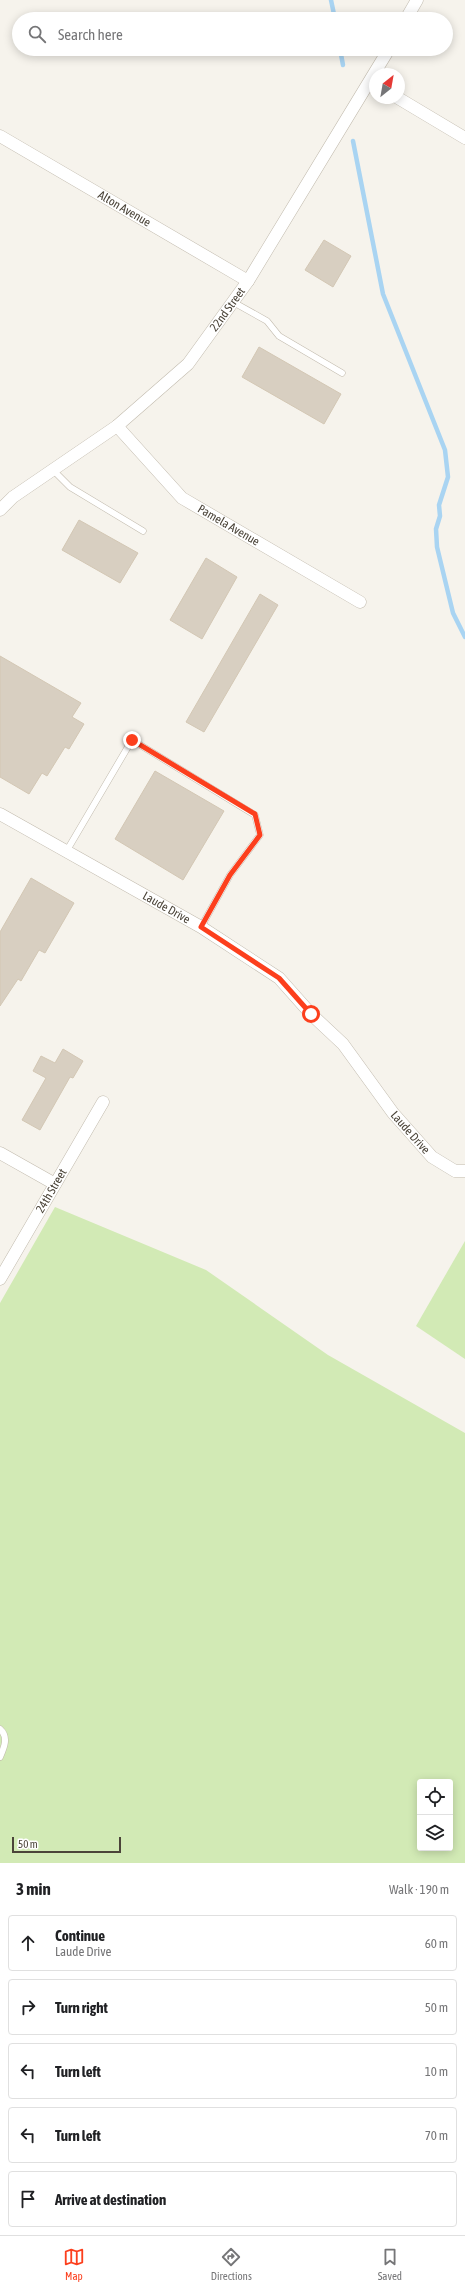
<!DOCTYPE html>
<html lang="en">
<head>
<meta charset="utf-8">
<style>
  :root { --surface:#fff; --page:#f2f2f2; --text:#202124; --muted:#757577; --line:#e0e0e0; --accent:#fc3f1d }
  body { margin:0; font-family:"Asap Condensed",sans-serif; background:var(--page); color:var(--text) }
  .controls { position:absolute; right:12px; bottom:12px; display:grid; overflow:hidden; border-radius:4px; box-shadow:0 2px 10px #0003 }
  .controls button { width:36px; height:36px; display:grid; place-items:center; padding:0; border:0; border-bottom:1px solid var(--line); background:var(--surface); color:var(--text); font:20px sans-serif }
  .compass { position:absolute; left:369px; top:68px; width:36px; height:36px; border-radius:50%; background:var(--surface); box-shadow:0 2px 10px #0003; rotate:31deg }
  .scale { position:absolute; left:12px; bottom:10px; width:109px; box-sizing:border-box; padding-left:4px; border:2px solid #4b4439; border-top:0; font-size:11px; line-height:14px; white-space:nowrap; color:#4b4439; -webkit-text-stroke:3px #fff; paint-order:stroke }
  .stop { position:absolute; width:12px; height:12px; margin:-9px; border:3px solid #fc3f1d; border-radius:50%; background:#fff }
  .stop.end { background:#fc3f1d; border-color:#fff; box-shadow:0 1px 4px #0008 }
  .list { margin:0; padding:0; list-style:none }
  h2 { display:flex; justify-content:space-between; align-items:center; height:52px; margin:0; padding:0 16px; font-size:17px }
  h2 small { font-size:13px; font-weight:400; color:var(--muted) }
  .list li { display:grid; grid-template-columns:26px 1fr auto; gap:12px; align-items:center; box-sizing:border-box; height:56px; margin:0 8px 8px; padding:0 8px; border:1px solid var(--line); border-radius:4px }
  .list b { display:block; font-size:15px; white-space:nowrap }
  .list p { margin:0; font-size:13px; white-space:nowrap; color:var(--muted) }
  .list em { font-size:13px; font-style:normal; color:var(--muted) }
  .icon { flex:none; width:22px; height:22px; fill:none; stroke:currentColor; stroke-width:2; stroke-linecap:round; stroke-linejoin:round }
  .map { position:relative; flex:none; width:465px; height:1863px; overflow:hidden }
  .search { position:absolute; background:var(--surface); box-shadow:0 2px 10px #0003; left:12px; right:12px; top:12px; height:44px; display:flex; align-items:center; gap:10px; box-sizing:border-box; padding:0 14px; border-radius:22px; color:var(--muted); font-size:15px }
  .sheet { height:372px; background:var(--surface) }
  nav { display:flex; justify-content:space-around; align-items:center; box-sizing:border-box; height:56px; border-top:1px solid var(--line); background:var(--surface); font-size:11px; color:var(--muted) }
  nav a { display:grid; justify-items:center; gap:2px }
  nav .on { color:var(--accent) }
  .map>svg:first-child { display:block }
  .green { fill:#d2eab5; fill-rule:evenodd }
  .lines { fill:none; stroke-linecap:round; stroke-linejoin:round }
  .stream { stroke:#a9d4f2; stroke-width:4.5 }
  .building { fill:#d8cfc1; stroke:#d3c7b4 }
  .lane-casing { stroke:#c2bbae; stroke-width:7 }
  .street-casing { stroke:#c2bbae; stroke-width:13 }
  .lane { stroke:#fff; stroke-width:6 }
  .street { stroke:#fff; stroke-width:12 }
  .route { stroke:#fc3f1d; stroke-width:5 }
  .labels { text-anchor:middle; stroke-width:3.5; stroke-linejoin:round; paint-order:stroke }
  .street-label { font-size:12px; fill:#4b4439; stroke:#fff }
</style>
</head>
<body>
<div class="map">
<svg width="465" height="1863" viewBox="0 0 465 1863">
  <rect width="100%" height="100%" fill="#f6f3ec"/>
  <!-- green -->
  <g class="green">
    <path d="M55,1207l151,63 122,85 137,78v430h-465v-560zM420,1782h30v66h-30z"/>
    <polygon points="465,1241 465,1359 416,1326"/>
  </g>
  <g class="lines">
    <!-- stream -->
    <g class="stream">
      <polyline points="331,0 335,19"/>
      <polyline points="340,49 343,65"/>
      <polyline points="353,141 383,294 445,450 448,477 439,505 440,516 436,529 437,547 453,613 465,637"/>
    </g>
  </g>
  <!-- building -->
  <g class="building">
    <polygon points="324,240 351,256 333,287 305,270"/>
    <polygon points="259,347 341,394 324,424 242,377"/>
    <polygon points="79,520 138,553 120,583 62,550"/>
    <polygon points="206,558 237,577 202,639 170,620"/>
    <polygon points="260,594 278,605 204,732 186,722"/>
    <polygon points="0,656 81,703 72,717 84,724 69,749 65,747 47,776 42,773 29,794 0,777"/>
    <polygon points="155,771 224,811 183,880 115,839"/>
    <polygon points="31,878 74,903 45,953 39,950 21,981 18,979 0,1006 0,932"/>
    <polygon points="63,1049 83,1061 73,1078 70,1077 40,1130 22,1120 46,1078 33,1071 41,1056 55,1063"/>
  </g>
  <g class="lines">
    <!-- lane casing -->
    <g class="lane-casing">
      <g id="lane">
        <polyline points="233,302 267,321 279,336 342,373"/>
        <polyline points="53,470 70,487 143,531"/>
        <polyline points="66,852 132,740 255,815 260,835 230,875 201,927"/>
        <path d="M0,1729c9,8 4,19 0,28"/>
      </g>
    </g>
    <!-- street casing -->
    <g class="street-casing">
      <g id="street">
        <polyline points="406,19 417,0"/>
        <polyline points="398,98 465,138"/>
        <path id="s1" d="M0,136l248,145"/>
        <path id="s2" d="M117,426l65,72 178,104"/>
        <path id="s3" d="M0,510l13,-13 104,-71 71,-62 60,-83 141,-232"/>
        <path id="s4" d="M0,814l201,113 78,51 32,36 32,30 50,69 39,44 23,14h10"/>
        <polyline points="0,1153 55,1184"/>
        <path id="s5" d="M0,1279l103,-177"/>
      </g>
    </g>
    <!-- lane -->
    <use href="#lane" class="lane"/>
    <!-- street -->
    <use href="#street" class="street"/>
  </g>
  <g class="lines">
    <!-- route -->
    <polyline class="route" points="132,740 255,814 260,835 230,875 201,927 279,978 311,1014"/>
  </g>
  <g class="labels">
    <!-- street labels -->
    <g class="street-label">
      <text dy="4" stroke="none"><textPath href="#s1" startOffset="144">Alton Avenue</textPath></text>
      <text dy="4" stroke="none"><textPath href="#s3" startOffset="306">22nd Street</textPath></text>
      <text dy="4" stroke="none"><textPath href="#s2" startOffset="151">Pamela Avenue</textPath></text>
      <text dy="4" stroke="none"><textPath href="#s4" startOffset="191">Laude Drive</textPath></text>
      <text dy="4" stroke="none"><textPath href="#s4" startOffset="527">Laude Drive</textPath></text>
      <text dy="4" stroke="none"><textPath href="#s5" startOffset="102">24th Street</textPath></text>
    </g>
  </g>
</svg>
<div class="controls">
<button><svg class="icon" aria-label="locate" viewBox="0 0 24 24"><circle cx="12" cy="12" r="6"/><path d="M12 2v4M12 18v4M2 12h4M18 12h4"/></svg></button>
<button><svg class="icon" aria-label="layers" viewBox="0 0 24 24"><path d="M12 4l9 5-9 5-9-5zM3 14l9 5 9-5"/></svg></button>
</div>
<svg class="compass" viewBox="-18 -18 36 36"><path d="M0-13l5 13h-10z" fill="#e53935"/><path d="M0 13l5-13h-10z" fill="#757577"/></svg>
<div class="scale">50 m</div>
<div class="stop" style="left:311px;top:1014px"></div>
<div class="stop end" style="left:132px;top:740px"></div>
<div class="search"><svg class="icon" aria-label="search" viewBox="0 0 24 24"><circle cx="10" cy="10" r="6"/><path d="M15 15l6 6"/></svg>Search here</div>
</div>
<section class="sheet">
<h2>3 min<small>Walk · 190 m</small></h2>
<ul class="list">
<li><svg class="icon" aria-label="ahead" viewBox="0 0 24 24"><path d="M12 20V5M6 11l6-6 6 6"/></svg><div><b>Continue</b><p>Laude Drive</p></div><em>60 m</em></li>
<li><svg class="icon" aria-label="right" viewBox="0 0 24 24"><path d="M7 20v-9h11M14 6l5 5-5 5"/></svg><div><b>Turn right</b></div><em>50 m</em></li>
<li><svg class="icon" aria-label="left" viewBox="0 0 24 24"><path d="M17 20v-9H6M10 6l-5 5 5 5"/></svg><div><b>Turn left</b></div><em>10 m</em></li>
<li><svg class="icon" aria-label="left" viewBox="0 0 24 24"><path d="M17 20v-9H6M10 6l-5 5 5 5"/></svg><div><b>Turn left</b></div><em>70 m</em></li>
<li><svg class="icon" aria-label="arrive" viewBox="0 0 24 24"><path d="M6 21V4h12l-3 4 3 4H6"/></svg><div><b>Arrive at destination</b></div></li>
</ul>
</section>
<nav>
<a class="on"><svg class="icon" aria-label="map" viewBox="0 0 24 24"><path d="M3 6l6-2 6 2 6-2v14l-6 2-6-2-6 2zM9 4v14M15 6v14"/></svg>Map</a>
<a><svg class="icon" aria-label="directions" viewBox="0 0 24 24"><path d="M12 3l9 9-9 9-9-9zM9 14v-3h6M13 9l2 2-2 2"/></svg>Directions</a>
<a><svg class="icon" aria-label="saved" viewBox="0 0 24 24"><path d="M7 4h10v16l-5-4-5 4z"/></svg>Saved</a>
</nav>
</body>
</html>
